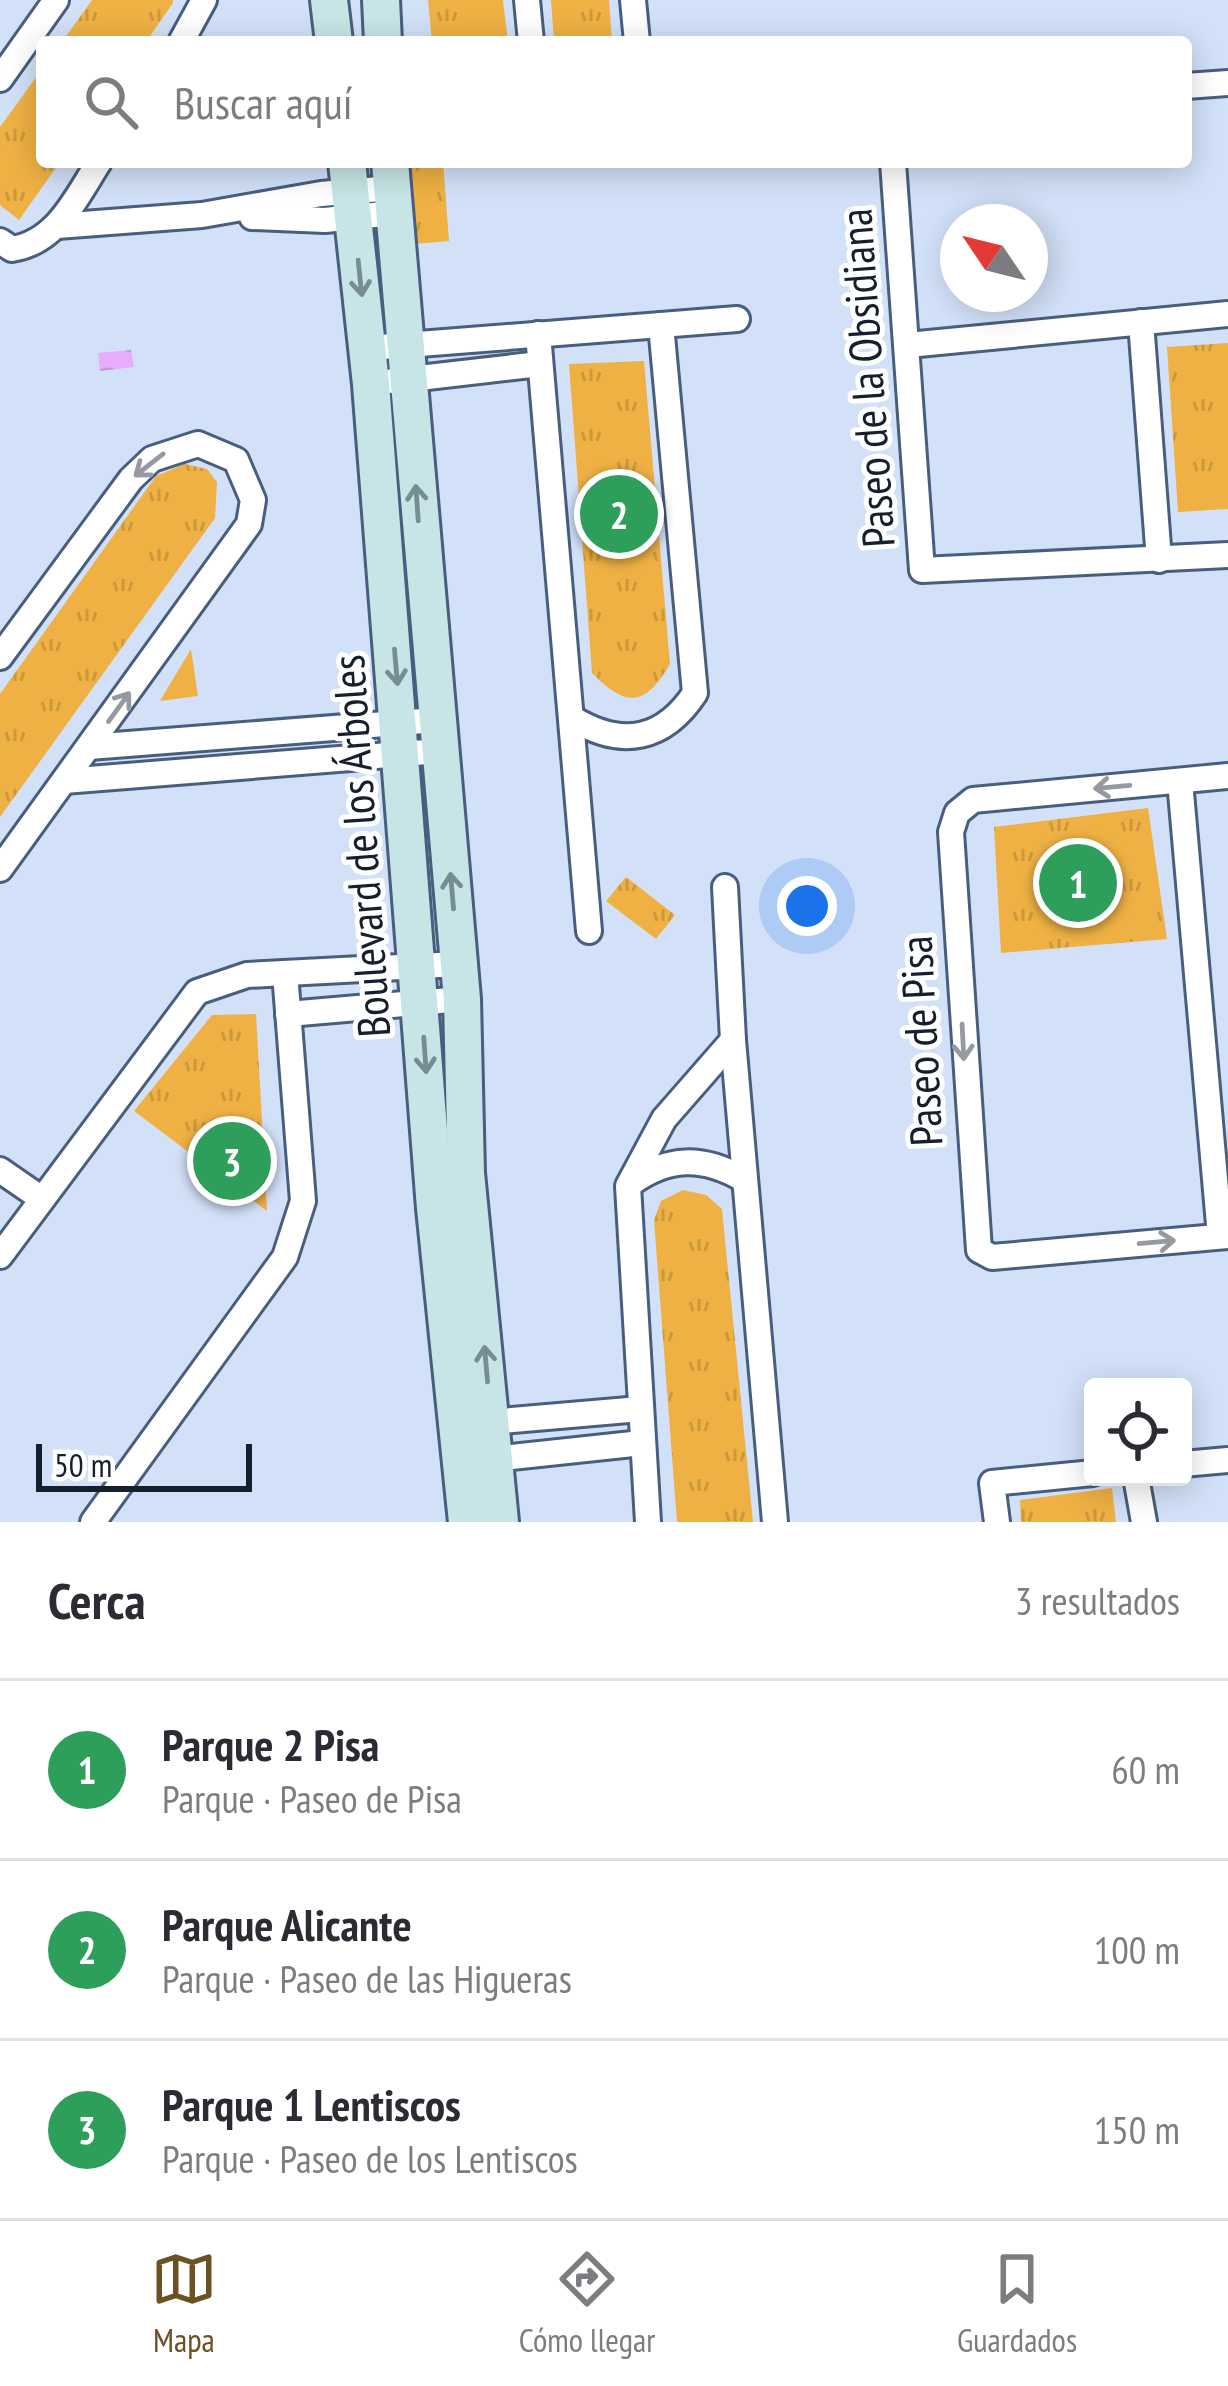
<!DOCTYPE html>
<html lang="es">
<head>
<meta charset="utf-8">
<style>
  :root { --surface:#fff; --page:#f2f2f3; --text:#2b2b33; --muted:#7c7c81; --line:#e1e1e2; --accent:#6c5123 }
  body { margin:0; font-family:"PT Sans Narrow",sans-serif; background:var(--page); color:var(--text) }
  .controls { position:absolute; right:36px; bottom:36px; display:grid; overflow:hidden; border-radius:12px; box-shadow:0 6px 30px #0003 }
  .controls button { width:108px; height:108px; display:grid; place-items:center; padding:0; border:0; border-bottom:3px solid var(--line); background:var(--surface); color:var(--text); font:60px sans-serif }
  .compass { position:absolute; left:940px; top:204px; width:108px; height:108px; border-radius:50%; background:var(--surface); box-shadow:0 6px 30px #0003; rotate:305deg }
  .scale { position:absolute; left:36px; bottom:30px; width:216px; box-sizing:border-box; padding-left:12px; border:6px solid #161f2d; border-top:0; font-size:33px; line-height:42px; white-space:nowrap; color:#161f2d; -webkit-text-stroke:9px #fff; paint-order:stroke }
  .you { position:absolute; left:807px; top:906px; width:42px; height:42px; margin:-30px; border:9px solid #fff; border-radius:50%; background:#1a73e8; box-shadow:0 0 0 18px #1a73e833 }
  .badge { display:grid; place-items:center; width:78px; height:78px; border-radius:50%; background:var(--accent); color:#fff; font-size:39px; font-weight:700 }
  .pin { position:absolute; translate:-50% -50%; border:6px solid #fff; box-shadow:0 3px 12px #0006 }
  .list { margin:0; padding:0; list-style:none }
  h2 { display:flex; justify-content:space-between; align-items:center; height:156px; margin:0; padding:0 48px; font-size:51px }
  h2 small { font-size:39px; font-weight:400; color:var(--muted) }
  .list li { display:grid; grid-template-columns:78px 1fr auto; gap:36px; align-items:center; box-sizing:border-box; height:180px; padding:0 48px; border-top:3px solid var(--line) }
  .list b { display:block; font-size:45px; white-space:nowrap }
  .list p { margin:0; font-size:39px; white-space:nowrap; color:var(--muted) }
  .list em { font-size:39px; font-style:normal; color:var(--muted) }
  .icon { flex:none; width:66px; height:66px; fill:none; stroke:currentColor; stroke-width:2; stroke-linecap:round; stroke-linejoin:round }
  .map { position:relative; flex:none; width:1228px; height:1522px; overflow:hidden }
  .search { position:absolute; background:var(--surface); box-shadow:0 6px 30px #0003; left:36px; right:36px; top:36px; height:132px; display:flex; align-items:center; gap:30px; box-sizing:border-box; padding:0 42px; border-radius:12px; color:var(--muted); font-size:45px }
  .sheet { height:696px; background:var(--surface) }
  nav { display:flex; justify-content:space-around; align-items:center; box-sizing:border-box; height:168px; border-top:3px solid var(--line); background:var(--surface); font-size:33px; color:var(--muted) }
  nav a { display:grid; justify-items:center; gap:6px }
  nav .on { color:var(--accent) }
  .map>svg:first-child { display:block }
  .grass { fill:url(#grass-tufts) }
  .water { fill:url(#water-waves) }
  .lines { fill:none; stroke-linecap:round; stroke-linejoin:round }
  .minor-casing { stroke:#485e7e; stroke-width:30 }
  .secondary-casing { stroke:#485e7e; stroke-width:42 }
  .minor { stroke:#fff; stroke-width:24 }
  .secondary { stroke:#c7e5e6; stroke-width:36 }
  .oneway { stroke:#778c93 }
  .oneway2 { stroke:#969aa0 }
  .labels { text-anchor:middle; stroke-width:10; stroke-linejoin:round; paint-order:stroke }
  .street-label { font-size:45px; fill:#161f2d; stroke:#fff }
</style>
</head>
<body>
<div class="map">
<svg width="1228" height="1522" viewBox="0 0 1228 1522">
  <defs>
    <pattern id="grass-tufts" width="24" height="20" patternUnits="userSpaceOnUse" patternTransform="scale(3)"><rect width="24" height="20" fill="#efb144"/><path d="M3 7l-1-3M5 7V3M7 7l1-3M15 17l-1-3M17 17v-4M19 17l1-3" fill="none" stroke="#cc983c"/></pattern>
    <pattern id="water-waves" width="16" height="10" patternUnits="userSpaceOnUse" patternTransform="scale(3)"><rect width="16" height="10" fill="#e8acfa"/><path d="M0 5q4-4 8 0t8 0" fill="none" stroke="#c694d7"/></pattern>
  </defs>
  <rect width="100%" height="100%" fill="#d2e1f8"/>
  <!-- grass -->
  <g class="grass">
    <polygon points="92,0 173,0 173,3 146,42 62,42"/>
    <polygon points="428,0 503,0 508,42 432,42"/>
    <polygon points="551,0 609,0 612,42 554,42"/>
    <polygon points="42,69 42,162 60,162 19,220 0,205 0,127"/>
    <polygon points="443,162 449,241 414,244 408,163"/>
    <polygon points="1228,343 1228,509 1178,512 1167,347"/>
    <path d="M644,361l26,303c-25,43 -44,44 -78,9l-23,-309z"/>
    <polygon points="185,464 207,469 217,482 215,518 0,817 0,694 156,476"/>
    <polygon points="191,649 198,696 160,701"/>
    <polygon points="1148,808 1167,939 1001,953 994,827"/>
    <polygon points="626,877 675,915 656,939 606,901"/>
    <polygon points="256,1014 267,1211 134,1111 212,1015"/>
    <polygon points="683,1190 706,1195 722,1209 753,1522 677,1522 654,1220 661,1201"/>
    <polygon points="1112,1488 1116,1522 1021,1522 1020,1500"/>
  </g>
  <!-- water -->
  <polygon class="water" points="131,350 134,367 100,371 98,353"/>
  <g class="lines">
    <!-- minor casing -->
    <g class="minor-casing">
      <g id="minor">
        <polyline points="527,0 531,42"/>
        <polyline points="633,0 637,42"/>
        <polyline points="181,42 204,0"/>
        <polyline points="0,79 56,0"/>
        <polyline points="1186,86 1228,83"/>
        <polyline points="893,162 922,570 1228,555"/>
        <polyline points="252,217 325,220 394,213"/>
        <polyline points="57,226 202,215 321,194 392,188"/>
        <path d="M0,241l12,8c45,-7 64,-51 87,-87"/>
        <polyline points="1141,322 1159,560"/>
        <polyline points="538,334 589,931"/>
        <polyline points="908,345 1228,314"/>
        <polyline points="368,348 737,319"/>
        <polyline points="393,381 540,364"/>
        <polyline points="0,657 131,479 152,459 198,444 236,460 253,500 249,524 0,869"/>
        <path d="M575,720c48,28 89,20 120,-27l-34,-368"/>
        <polyline points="89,747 436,720"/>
        <polyline points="1228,776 973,800 957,813 951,832 979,1250 992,1257 1228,1236"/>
        <polyline points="64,781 439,751"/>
        <polyline points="1180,781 1220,1236"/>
        <polyline points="288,1014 462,999"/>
        <polyline points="733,1040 775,1522"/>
        <polyline points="0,1170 42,1199"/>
        <path d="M630,1184c38,-28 73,-28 113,-5"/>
        <polyline points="0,1256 197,992 247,975 458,964"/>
        <polyline points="478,1423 640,1409"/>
        <polyline points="483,1460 642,1443"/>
        <polyline points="1183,1464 1228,1460"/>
        <polyline points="1136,1477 1144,1522"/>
        <polyline points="93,1522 285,1257 303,1201 285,973"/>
        <polyline points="648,1522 628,1186 664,1119 733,1040 725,887"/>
        <polyline points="997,1522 992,1483 1093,1473"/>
      </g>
    </g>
    <!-- secondary casing -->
    <g class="secondary-casing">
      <g id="secondary">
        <polyline points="329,0 334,42"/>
        <polyline points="381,0 383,42"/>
        <polyline points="347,162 371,384 435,1208 467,1522"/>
        <polyline points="390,162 462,999 466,1173 500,1522"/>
      </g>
    </g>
    <!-- minor -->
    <use href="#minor" class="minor"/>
    <!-- secondary -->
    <use href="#secondary" class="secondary"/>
  </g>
  <!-- one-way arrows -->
  <defs><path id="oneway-shaft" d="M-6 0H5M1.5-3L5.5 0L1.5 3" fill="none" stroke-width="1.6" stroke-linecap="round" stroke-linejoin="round" transform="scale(3)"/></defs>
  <g class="oneway">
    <use href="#oneway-shaft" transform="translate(360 278) rotate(84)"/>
    <use href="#oneway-shaft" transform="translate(417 503) rotate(-94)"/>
    <use href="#oneway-shaft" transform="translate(396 667) rotate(85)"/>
    <use href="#oneway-shaft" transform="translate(452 891) rotate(-95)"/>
    <use href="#oneway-shaft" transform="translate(425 1055) rotate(86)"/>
    <use href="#oneway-shaft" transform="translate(486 1364) rotate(-95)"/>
  </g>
  <g class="oneway2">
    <use href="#oneway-shaft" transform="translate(149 465) rotate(142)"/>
    <use href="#oneway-shaft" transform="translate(119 707) rotate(-54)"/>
    <use href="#oneway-shaft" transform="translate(1112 787) rotate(175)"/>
    <use href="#oneway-shaft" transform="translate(963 1042) rotate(87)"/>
    <use href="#oneway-shaft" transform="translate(1157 1242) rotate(-5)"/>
  </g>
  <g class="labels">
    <!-- street labels -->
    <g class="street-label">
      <text transform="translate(867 378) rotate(-94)" y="16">Paseo de la Obsidiana</text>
      <text transform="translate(361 846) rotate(-94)" y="16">Boulevard de los Árboles</text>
      <text transform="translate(921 1041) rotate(-93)" y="16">Paseo de Pisa</text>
    </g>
  </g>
</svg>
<div class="controls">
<button><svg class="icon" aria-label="locate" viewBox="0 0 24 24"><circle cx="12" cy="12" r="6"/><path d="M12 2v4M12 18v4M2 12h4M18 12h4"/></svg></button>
</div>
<svg class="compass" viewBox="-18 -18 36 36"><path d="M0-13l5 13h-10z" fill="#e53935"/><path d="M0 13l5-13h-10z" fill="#7c7c81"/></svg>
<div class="scale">50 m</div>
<div class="you"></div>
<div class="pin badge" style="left:1078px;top:883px;background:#2e9e5b">1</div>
<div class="pin badge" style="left:619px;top:514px;background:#2e9e5b">2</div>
<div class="pin badge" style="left:232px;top:1161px;background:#2e9e5b">3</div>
<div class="search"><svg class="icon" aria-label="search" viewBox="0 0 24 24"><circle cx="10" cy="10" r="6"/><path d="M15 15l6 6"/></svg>Buscar aquí</div>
</div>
<section class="sheet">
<h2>Cerca<small>3 resultados</small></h2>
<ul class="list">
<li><span class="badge" style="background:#2e9e5b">1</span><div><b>Parque 2 Pisa</b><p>Parque · Paseo de Pisa</p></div><em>60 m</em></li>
<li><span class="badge" style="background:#2e9e5b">2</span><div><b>Parque Alicante</b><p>Parque · Paseo de las Higueras</p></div><em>100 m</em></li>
<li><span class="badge" style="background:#2e9e5b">3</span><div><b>Parque 1 Lentiscos</b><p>Parque · Paseo de los Lentiscos</p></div><em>150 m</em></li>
</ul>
</section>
<nav>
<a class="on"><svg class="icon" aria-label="map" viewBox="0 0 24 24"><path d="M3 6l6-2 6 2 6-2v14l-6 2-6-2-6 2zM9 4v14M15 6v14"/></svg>Mapa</a>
<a><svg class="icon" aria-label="directions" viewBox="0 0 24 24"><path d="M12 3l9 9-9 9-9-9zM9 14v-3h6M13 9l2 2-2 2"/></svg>Cómo llegar</a>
<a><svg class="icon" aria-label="saved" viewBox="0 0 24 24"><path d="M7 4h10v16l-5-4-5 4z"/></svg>Guardados</a>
</nav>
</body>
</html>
